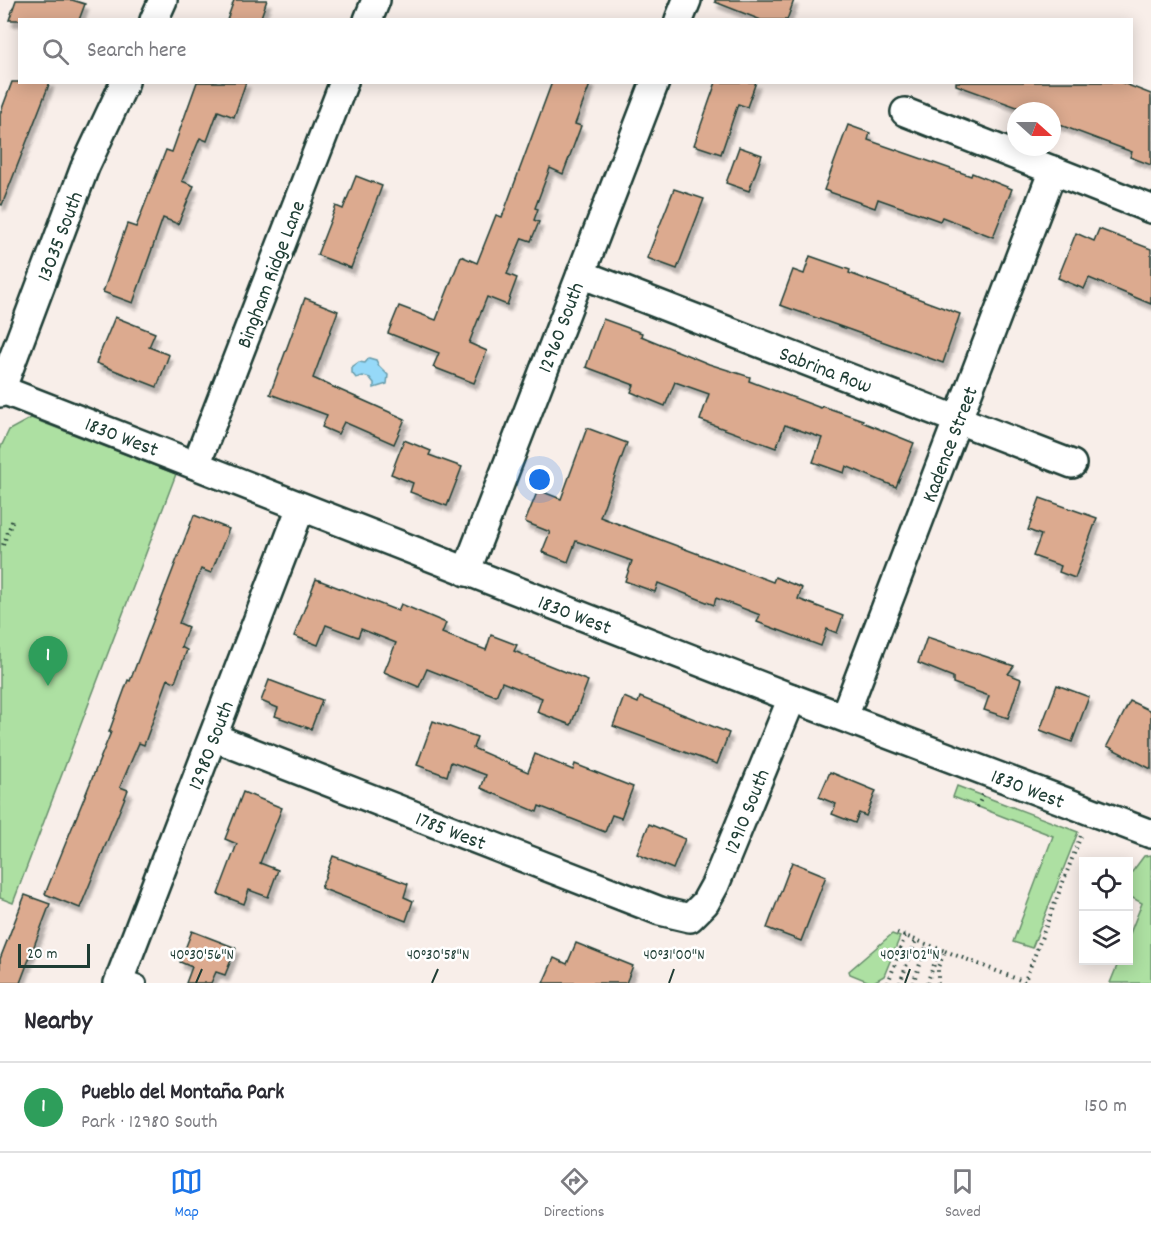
<!DOCTYPE html>
<html lang="en">
<head>
<meta charset="utf-8">
<style>
  :root { --surface:#fff; --page:#f7f7f7; --text:#2b2b33; --muted:#7c7c81; --line:#e1e1e2; --accent:#1a73e8 }
  body { margin:0; font-family:Dekko,sans-serif; background:var(--page); color:var(--text) }
  .controls { position:absolute; right:18px; bottom:18px; display:grid; overflow:hidden; border-radius:0px; box-shadow:0 3px 15px #0003 }
  .controls button { width:54px; height:54px; display:grid; place-items:center; padding:0; border:0; border-bottom:2px solid var(--line); background:var(--surface); color:var(--text); font:30px sans-serif }
  .compass { position:absolute; left:1007px; top:102px; width:54px; height:54px; border-radius:50%; background:var(--surface); box-shadow:0 3px 15px #0003; rotate:111deg }
  .scale { position:absolute; left:18px; bottom:15px; width:72px; box-sizing:border-box; padding-left:6px; border:3px solid #1f3d34; border-top:0; font-size:16px; line-height:21px; white-space:nowrap; color:#1f3d34; -webkit-text-stroke:4px #fff; paint-order:stroke }
  .you { position:absolute; left:540px; top:480px; width:21px; height:21px; margin:-15px; border:4px solid #fff; border-radius:50%; background:#1a73e8; box-shadow:0 0 0 9px #1a73e833 }
  .badge { display:grid; place-items:center; width:39px; height:39px; border-radius:50%; background:var(--accent); color:#fff; font-size:20px; font-weight:700 }
  .pin { position:absolute; translate:-50% -50px; filter:drop-shadow(0 2px 3px #0008) }
  .pin::after { content:''; position:absolute; top:32px; width:21px; height:18px; background:inherit; clip-path:polygon(0 0,100% 0,50% 100%) }
  .list { margin:0; padding:0; list-style:none }
  h2 { display:flex; justify-content:space-between; align-items:center; height:78px; margin:0; padding:0 24px; font-size:26px }
  h2 small { font-size:20px; font-weight:400; color:var(--muted) }
  .list li { display:grid; grid-template-columns:39px 1fr auto; gap:18px; align-items:center; box-sizing:border-box; height:90px; padding:0 24px; border-top:2px solid var(--line) }
  .list b { display:block; font-size:22px; white-space:nowrap }
  .list p { margin:0; font-size:20px; white-space:nowrap; color:var(--muted) }
  .list em { font-size:20px; font-style:normal; color:var(--muted) }
  .icon { flex:none; width:33px; height:33px; fill:none; stroke:currentColor; stroke-width:2; stroke-linecap:round; stroke-linejoin:round }
  .map { position:relative; flex:none; width:1151px; height:983px; overflow:hidden }
  .search { position:absolute; background:var(--surface); box-shadow:0 3px 15px #0003; left:18px; right:18px; top:18px; height:66px; display:flex; align-items:center; gap:15px; box-sizing:border-box; padding:0 21px; border-radius:0px; color:var(--muted); font-size:22px }
  .sheet { height:168px; background:var(--surface) }
  nav { display:flex; justify-content:space-around; align-items:center; box-sizing:border-box; height:84px; border-top:2px solid var(--line); background:var(--surface); font-size:16px; color:var(--muted) }
  nav a { display:grid; justify-items:center; gap:3px }
  nav .on { color:var(--accent) }
  .map>svg:first-child { display:block }
  .green { fill:#ade0a2; stroke:#668e6b; stroke-width:1.5 }
  .water { fill:#96d9f8; stroke:#669baa; stroke-width:1.5 }
  .building { fill:#dcaa8f; stroke:#1f3d34; stroke-width:1.5; filter:url(#shadow) }
  .lines { fill:none; stroke-linecap:round; stroke-linejoin:round }
  .service-casing { stroke:#1f3d34; stroke-width:18 }
  .minor-casing { stroke:#1f3d34; stroke-width:32 }
  .path { stroke:#1f3d34; stroke-width:4; stroke-dasharray:1.5 4.5; stroke-linecap:butt }
  .service { stroke:#fff; stroke-width:14 }
  .minor { stroke:#fff; stroke-width:27 }
  .ticks { fill:none; stroke:#1f3d34; stroke-width:2 }
  .labels { text-anchor:middle; stroke-width:5; stroke-linejoin:round; paint-order:stroke }
  .street-label { font-size:21px; fill:#1f3d34; stroke:#fff }
  .ticks-label { font-size:15px; text-anchor:middle; fill:#1f3d34; stroke:#fff; stroke-width:5; stroke-linejoin:round; paint-order:stroke }
</style>
</head>
<body>
<div class="map">
<svg width="1151" height="983" viewBox="0 0 1151 983">
  <defs>
    <filter id="shadow"><feDropShadow dx="3.5" dy="6" stdDeviation="1.5" flood-color="#0004"/></filter>
  </defs>
  <rect width="100%" height="100%" fill="#f8eee9"/>
  <filter id="ink" filterUnits="userSpaceOnUse"><feTurbulence type="fractalNoise" baseFrequency=".0167" numOctaves="2"/><feDisplacementMap in="SourceGraphic" scale="12" xChannelSelector="R" yChannelSelector="G"/><feConvolveMatrix kernelMatrix="1 2 1 2 8 2 1 2 1" color-interpolation-filters="sRGB"/></filter>
  <g filter="url(#ink)">
    <!-- green -->
    <g class="green">
      <polygon points="31,418 176,474 13,903 0,898 0,449 9,430"/>
      <polygon points="957,786 1078,832 1032,948 1013,942 1053,836 953,797"/>
      <polygon points="1151,855 1151,983 1110,983 1119,961 1128,960 1129,936 1142,903 1129,896 1129,876 1144,856"/>
      <polygon points="892,934 900,937 884,976 872,983 850,974 849,971"/>
    </g>
    <!-- water -->
    <polygon class="water" points="369,358 376,360 379,366 388,375 387,384 374,388 374,383 370,378 363,376 356,378 352,373 352,367 359,362 365,363"/>
    <!-- building -->
    <g class="building">
      <polygon points="16,0 72,0 85,4 79,20 9,20"/>
      <polygon points="234,0 267,0 260,20 227,20"/>
      <polygon points="715,0 794,0 787,20 761,20 715,2"/>
      <polygon points="12,82 50,82 2,205 0,204 0,114"/>
      <polygon points="197,82 246,82 234,117 218,111 207,141 200,138 182,181 194,186 178,224 163,218 133,303 103,292 127,224 136,227 166,150 172,152"/>
      <polygon points="552,82 591,82 575,124 581,126 563,174 550,168 535,208 538,209 534,220 539,222 531,241 522,238 507,274 517,278 507,305 487,297 469,343 487,351 474,383 433,367 439,353 388,333 399,306 436,320 461,256 477,263 496,215 502,217"/>
      <polygon points="716,82 756,82 747,107 738,104 721,154 694,145"/>
      <polygon points="956,82 1120,82 1151,94 1151,165 1130,157 1132,152 1052,122 1052,111 1028,111 956,85"/>
      <polygon points="848,125 870,133 868,140 971,176 972,173 1012,189 993,237 942,217 940,221 878,199 875,208 824,190"/>
      <polygon points="739,147 762,155 749,191 726,183"/>
      <polygon points="356,176 382,186 351,268 317,255 336,206 343,209"/>
      <polygon points="674,189 704,199 677,269 647,258"/>
      <polygon points="1099,229 1151,249 1151,304 1089,278 1084,289 1058,278 1076,233 1094,241"/>
      <polygon points="810,256 850,270 849,273 960,314 943,363 780,305 793,270 804,274"/>
      <polygon points="305,298 338,311 313,378 405,419 394,444 344,422 338,434 322,427 327,415 270,394"/>
      <polygon points="115,317 155,333 149,347 169,355 157,387 96,363"/>
      <polygon points="603,319 642,333 641,336 709,364 750,377 749,381 821,408 822,406 863,420 862,422 914,443 896,487 846,466 844,473 813,462 822,438 785,425 776,448 700,420 709,394 675,382 665,406 631,392 634,385 586,367"/>
      <polygon points="587,428 627,443 600,517 773,582 775,577 802,588 798,599 843,616 837,633 827,629 821,646 757,622 760,615 716,598 714,605 658,583 655,592 625,581 632,561 576,541 568,562 542,552 550,532 525,522 538,490 561,499"/>
      <polygon points="404,440 431,451 429,455 462,467 447,506 410,492 413,483 391,474"/>
      <polygon points="1040,498 1097,518 1075,578 1059,572 1061,566 1033,556 1041,535 1028,530"/>
      <polygon points="194,515 229,529 211,573 201,569 179,623 188,627 181,647 187,650 175,682 168,679 144,745 139,743 120,787 128,790 80,908 45,894 111,732 109,732 128,680 130,681"/>
      <polygon points="316,579 398,611 401,604 446,623 442,633 486,650 491,635 517,645 514,651 588,681 571,725 537,712 542,698 502,682 496,696 427,669 419,687 384,672 396,643 361,629 358,637 326,625 318,645 294,636"/>
      <polygon points="927,637 1014,666 1008,674 1021,679 1008,718 984,710 989,696 953,683 953,677 918,663"/>
      <polygon points="269,680 322,700 311,729 275,716 278,708 261,701"/>
      <polygon points="1057,685 1089,697 1072,742 1040,730"/>
      <polygon points="624,697 638,703 640,697 729,733 717,764 613,726"/>
      <polygon points="1130,701 1151,711 1151,769 1107,746"/>
      <polygon points="433,721 477,737 473,748 528,772 535,754 573,770 575,764 633,787 621,818 612,815 605,832 539,806 537,812 481,788 486,775 451,762 447,776 417,765"/>
      <polygon points="830,772 876,791 866,816 859,813 855,823 832,814 836,804 819,797"/>
      <polygon points="243,792 282,808 260,863 278,870 268,897 249,890 244,904 218,894 237,844 225,839"/>
      <polygon points="649,824 685,839 673,869 637,854"/>
      <polygon points="333,856 408,884 404,897 413,901 406,921 321,888"/>
      <polygon points="792,862 826,876 801,941 767,928"/>
      <polygon points="25,895 50,904 20,983 0,983 0,959"/>
      <polygon points="192,931 236,948 225,975 216,972 211,983 186,983 192,967 180,962"/>
      <polygon points="576,943 633,966 626,983 543,983 554,958 567,964"/>
    </g>
    <g class="lines">
      <!-- service casing -->
      <g class="service-casing">
        <polyline id="service" points="121,976 139,983"/>
      </g>
      <!-- minor casing -->
      <g class="minor-casing">
        <g id="minor">
          <polyline points="154,20 163,0"/>
          <polyline points="368,20 376,0"/>
          <polyline points="679,20 687,0"/>
          <polyline points="905,112 1151,209"/>
          <polyline points="581,274 1072,464"/>
          <polyline points="0,389 792,698 1151,834"/>
          <polyline points="0,393 85,167 125,82"/>
          <polyline points="196,465 344,82"/>
          <polyline points="466,572 655,82"/>
          <polyline points="844,717 1053,170"/>
          <polyline points="213,737 660,911 690,918 705,903 715,885 792,698"/>
          <polyline points="118,983 301,507"/>
        </g>
      </g>
      <!-- path -->
      <g class="path">
        <polyline points="3,545 13,519"/>
        <polyline points="977,807 983,795"/>
        <polyline points="897,933 945,951 938,967 938,983"/>
        <polyline points="945,951 1025,982"/>
        <polyline points="888,983 905,936"/>
        <polyline points="900,983 916,940"/>
        <polyline points="913,983 927,945"/>
        <polyline points="927,983 940,949"/>
        <polyline points="1024,983 1082,833"/>
      </g>
      <!-- service -->
      <use href="#service" class="service"/>
      <!-- minor -->
      <use href="#minor" class="minor"/>
    </g>
  </g>
  <!-- ticks -->
  <path class="ticks" d="M196,983l6,-14M432,983l6,-14M669,983l5,-14M905,983l5,-14"/>
  <g class="labels">
    <!-- street labels -->
    <g class="street-label">
      <text transform="translate(59 236) rotate(-69)" y="7">13035 South</text>
      <text transform="translate(270 274) rotate(-69)" y="7">Bingham Ridge Lane</text>
      <text transform="translate(560 327) rotate(-69)" y="7">12960 South</text>
      <text transform="translate(826 369) rotate(21)" y="7">Sabrina Row</text>
      <text transform="translate(122 436) rotate(21)" y="7">1830 West</text>
      <text transform="translate(949 444) rotate(-69)" y="7">Kadence Street</text>
      <text transform="translate(575 614) rotate(21)" y="7">1830 West</text>
      <text transform="translate(210 745) rotate(-69)" y="7">12980 South</text>
      <text transform="translate(1028 788) rotate(21)" y="7">1830 West</text>
      <text transform="translate(746 811) rotate(-68)" y="7">12910 South</text>
      <text transform="translate(451 830) rotate(21)" y="7">1785 West</text>
    </g>
  </g>
  <g class="ticks-label">
    <text x="202" y="959">40°30'56"N</text>
    <text x="438" y="959">40°30'58"N</text>
    <text x="674" y="959">40°31'00"N</text>
    <text x="910" y="959">40°31'02"N</text>
  </g>
</svg>
<div class="controls">
<button><svg class="icon" aria-label="locate" viewBox="0 0 24 24"><circle cx="12" cy="12" r="6"/><path d="M12 2v4M12 18v4M2 12h4M18 12h4"/></svg></button>
<button><svg class="icon" aria-label="layers" viewBox="0 0 24 24"><path d="M12 4l9 5-9 5-9-5zM3 14l9 5 9-5"/></svg></button>
</div>
<svg class="compass" viewBox="-18 -18 36 36"><path d="M0-13l5 13h-10z" fill="#e53935"/><path d="M0 13l5-13h-10z" fill="#7c7c81"/></svg>
<div class="scale">20 m</div>
<div class="you"></div>
<div class="pin badge" style="left:48px;top:686px;background:#2e9e5b">1</div>
<div class="search"><svg class="icon" aria-label="search" viewBox="0 0 24 24"><circle cx="10" cy="10" r="6"/><path d="M15 15l6 6"/></svg>Search here</div>
</div>
<section class="sheet">
<h2>Nearby<small></small></h2>
<ul class="list">
<li><span class="badge" style="background:#2e9e5b">1</span><div><b>Pueblo del Montaña Park</b><p>Park · 12980 South</p></div><em>150 m</em></li>
</ul>
</section>
<nav>
<a class="on"><svg class="icon" aria-label="map" viewBox="0 0 24 24"><path d="M3 6l6-2 6 2 6-2v14l-6 2-6-2-6 2zM9 4v14M15 6v14"/></svg>Map</a>
<a><svg class="icon" aria-label="directions" viewBox="0 0 24 24"><path d="M12 3l9 9-9 9-9-9zM9 14v-3h6M13 9l2 2-2 2"/></svg>Directions</a>
<a><svg class="icon" aria-label="saved" viewBox="0 0 24 24"><path d="M7 4h10v16l-5-4-5 4z"/></svg>Saved</a>
</nav>
</body>
</html>
